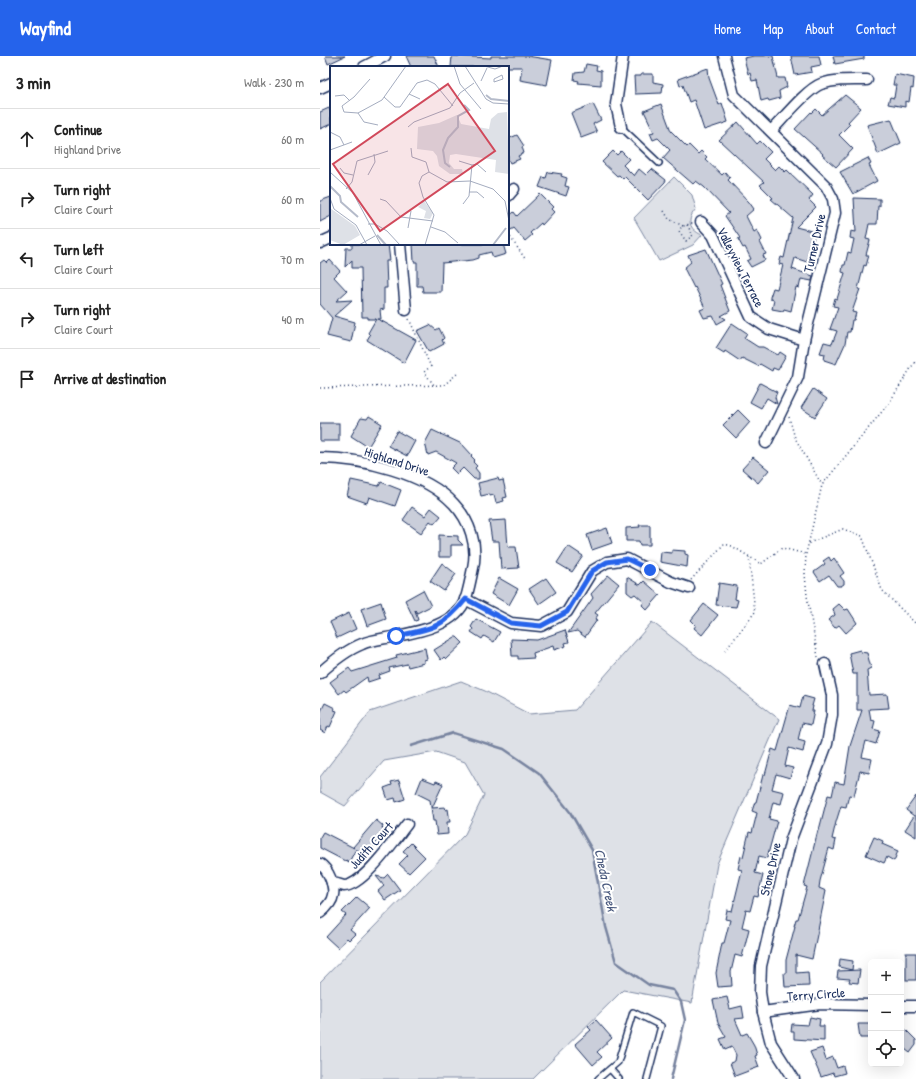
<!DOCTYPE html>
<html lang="en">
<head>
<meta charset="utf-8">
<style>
  :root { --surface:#fff; --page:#f2f2f2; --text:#222; --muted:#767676; --line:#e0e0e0; --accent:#2563eb }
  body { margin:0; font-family:"Patrick Hand",sans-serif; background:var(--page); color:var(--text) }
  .controls { position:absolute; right:12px; bottom:12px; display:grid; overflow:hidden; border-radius:6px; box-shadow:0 4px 16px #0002 }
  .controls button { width:36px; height:36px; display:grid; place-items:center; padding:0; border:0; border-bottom:1px solid var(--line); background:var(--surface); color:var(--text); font:20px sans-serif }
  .stop { position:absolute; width:12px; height:12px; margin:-9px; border:3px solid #2563eb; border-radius:50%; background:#fff }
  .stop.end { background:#2563eb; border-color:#fff; box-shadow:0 1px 4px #0008 }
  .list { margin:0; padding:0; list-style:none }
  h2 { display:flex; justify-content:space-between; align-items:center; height:52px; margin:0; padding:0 16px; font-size:17px }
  h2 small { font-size:13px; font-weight:400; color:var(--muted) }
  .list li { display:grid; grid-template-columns:26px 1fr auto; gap:12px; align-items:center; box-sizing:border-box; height:60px; padding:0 16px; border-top:1px solid var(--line) }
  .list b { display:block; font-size:15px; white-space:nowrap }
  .list p { margin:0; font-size:13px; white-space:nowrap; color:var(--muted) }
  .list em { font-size:13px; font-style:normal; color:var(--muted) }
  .icon { flex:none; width:22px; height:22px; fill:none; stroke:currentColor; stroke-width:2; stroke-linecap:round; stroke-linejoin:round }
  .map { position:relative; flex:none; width:596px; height:1023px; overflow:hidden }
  header { display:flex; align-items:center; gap:24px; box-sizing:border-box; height:56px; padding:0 20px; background:var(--accent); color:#fff }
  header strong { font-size:19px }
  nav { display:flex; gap:22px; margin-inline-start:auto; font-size:14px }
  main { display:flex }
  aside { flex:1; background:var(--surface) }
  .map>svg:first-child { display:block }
  .green { fill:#dee1e7; stroke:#7c88a2 }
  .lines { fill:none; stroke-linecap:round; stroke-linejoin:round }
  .stream { stroke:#77839f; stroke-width:2.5 }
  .building { fill:#caceda; stroke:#1b2f5e }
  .service-casing { stroke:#1b2f5e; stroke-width:8 }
  .minor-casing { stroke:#1b2f5e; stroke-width:13 }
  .path { stroke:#1b2f5e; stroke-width:1.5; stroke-dasharray:1 3; stroke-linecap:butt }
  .service { stroke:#fff; stroke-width:5 }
  .minor { stroke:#fff; stroke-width:10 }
  .route { stroke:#2563eb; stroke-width:5 }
  .labels { text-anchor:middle; stroke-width:4; stroke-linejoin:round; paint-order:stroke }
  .street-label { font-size:13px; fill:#1b2f5e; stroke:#fff }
  .water-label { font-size:14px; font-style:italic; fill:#49597e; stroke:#fff }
  .inset-river { fill:none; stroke:#b5bbca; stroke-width:2 }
  .inset-road { fill:none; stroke:#a4acbf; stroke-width:1 }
  .view { fill:#d1495b; fill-opacity:0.15; stroke:#d1495b; stroke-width:2 }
  .inset-edge { fill:none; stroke:#1b2f5e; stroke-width:2 }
</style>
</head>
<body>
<header>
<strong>Wayfind</strong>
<nav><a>Home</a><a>Map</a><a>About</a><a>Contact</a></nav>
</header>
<main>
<aside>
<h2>3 min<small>Walk · 230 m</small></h2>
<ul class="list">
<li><svg class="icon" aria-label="ahead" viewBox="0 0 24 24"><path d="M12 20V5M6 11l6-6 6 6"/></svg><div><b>Continue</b><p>Highland Drive</p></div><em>60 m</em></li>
<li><svg class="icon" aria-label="right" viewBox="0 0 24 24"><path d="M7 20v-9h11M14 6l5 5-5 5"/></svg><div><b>Turn right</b><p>Claire Court</p></div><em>60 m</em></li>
<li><svg class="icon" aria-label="left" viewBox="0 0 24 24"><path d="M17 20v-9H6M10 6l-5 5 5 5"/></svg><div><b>Turn left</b><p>Claire Court</p></div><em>70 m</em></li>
<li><svg class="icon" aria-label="right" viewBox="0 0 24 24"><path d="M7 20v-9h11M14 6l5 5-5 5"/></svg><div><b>Turn right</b><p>Claire Court</p></div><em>40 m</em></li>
<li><svg class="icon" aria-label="arrive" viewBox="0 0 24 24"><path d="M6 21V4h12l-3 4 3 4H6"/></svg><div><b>Arrive at destination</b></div></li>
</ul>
</aside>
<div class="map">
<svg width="596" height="1023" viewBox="0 0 596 1023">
  <rect width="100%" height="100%" fill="#fff"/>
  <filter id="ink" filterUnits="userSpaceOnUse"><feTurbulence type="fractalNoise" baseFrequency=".025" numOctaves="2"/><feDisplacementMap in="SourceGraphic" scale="8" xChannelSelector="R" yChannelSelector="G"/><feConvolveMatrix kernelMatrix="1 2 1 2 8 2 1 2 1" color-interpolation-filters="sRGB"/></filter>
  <g filter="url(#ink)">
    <!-- green -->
    <g class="green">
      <path d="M354,121l18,18 4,14c-10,11 -7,20 6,26l-9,10 -34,16 -25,-43z"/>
      <polygon points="332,566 459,663 397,808 372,947 303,934 213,1023 0,1023 0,926 145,778 164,739 145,706 116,696 64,705 25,750 0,736 0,721 50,656 141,625 165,635 209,658 255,654"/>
    </g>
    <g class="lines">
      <!-- stream -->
      <polyline class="stream" points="91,690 133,677 184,693 219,717 250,756 272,794 286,871 296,906 329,929 353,934 361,946 365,964 351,1023"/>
    </g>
    <!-- building -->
    <g class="building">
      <polygon points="5,0 25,0 8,8"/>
      <polygon points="86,0 114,0 119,11 91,11"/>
      <polygon points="132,0 171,2 171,0 207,0 232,4 227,29 200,24 202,11 131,11"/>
      <polygon points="434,0 453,0 458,22 465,22 467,31 459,35 460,42 449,45 448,43 441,45 437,24 432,25 430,17 428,18 424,2"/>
      <polygon points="471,0 499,0 501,9 491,11 492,16 475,19"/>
      <polygon points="513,0 544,0 544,3 515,8"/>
      <polygon points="266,8 277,10 276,14 281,15 281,29 258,27 259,25 254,24 255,17 264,16"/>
      <polygon points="388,12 389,22 399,49 402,47 408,66 384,74 374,44 369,46 363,29 360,30 358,23"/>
      <polygon points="321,18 333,18 333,26 343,28 342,37 315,38 314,20 321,20"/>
      <polygon points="575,18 594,22 593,33 591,32 589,46 585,45 585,51 568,48 570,41 574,42 576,29 573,29"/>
      <polygon points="525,39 541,52 528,66 530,68 519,79 533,93 516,111 502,99 503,98 475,73 491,56 492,57 496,53 502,59"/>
      <polygon points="273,48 281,64 273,68 277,76 261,82 251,57"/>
      <polygon points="341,48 351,75 367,91 369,89 378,98 381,95 387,101 385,103 402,119 405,116 410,122 408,124 429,146 434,153 426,160 434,176 437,174 442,184 440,186 446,198 443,199 445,204 431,211 427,205 431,203 425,191 423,192 418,183 420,182 405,160 409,157 384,131 376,125 373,128 343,102 350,94 338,82 333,84 330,77 334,76 324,55"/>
      <polygon points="9,52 11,57 11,68 0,73 0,56"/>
      <polygon points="571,63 581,87 558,98 547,69"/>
      <polygon points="418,66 437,88 440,85 451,96 444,103 455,114 459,110 465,116 467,114 493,139 489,144 496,151 476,171 495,176 494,181 487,206 475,202 472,213 493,220 492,225 481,223 479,232 476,231 471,255 464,253 463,255 452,253 454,244 450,243 450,241 453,232 457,233 463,209 459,208 461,201 464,202 473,162 451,143 453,142 440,129 444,126 399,84"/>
      <polygon points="197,79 204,90 202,91 204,97 198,100 200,103 190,107 188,103 188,83"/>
      <polygon points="293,95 297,99 301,95 309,103 303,109 314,120 319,113 326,119 332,113 346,124 345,126 328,144 305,121 303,123 299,119 297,120 282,106"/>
      <polygon points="548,102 551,108 549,109 557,125 533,138 520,116"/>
      <polygon points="228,116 242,118 241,120 247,122 245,130 249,131 246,140 219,131 223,121 226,122"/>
      <polygon points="220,138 233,151 231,153 234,156 222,169 221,167 210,177 212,179 205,185 194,172 191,174 188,170 188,161 194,156 197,160"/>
      <polygon points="11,141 11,160 0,166 0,145"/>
      <polygon points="534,142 560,143 560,150 558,150 557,168 549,168 546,183 550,184 546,199 549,199 546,210 544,209 538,233 540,233 532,256 536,257 534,264 532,264 530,276 527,276 525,288 516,308 504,304 505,298 500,297 504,286 512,288 517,275 510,273 518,251 513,250 515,242 517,243 525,217 522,216 523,209 525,209 528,196 531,197 534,183 530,182 531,175 536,176"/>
      <polygon points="32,188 68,188 70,205 66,205 67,232 64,232 64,253 60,254 61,263 58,263 96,284 84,307 47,284 50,279 48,277 56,263 48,263 48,261 42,261 41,212 32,212 32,204 25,211 26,192 32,192"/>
      <polygon points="93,188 183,188 186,198 173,202 171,196 159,199 159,202 153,204 122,207 121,236 103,236 102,230 97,230 97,206 94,206"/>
      <polygon points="386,193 402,228 400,229 410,255 401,260 406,263 397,268 393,260 384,262 380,254 385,252 375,231 374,232 364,212 371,206 368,199"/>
      <polygon points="4,204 7,207 10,204 20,215 14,221 27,235 16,245 32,244 14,260 35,266 31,286 7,280 12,262 0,248 0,207"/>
      <polygon points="412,267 427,277 424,282 438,291 443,291 458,299 460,296 466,300 458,314 453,312 452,315 440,308 438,310 422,302 420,305 405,295 404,297 396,292"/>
      <polygon points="110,269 116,274 119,272 124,282 122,284 124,288 109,296 97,275"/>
      <polygon points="440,327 457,336 455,341 457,348 447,342 441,352 430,346"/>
      <polygon points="493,333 507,343 495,361 481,352"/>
      <polygon points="418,354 430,366 416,382 403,369"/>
      <polygon points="49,360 62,368 48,391 31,380 41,362 47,363"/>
      <rect x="0" y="367" width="19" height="18"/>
      <polygon points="112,374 142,388 152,399 151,400 155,404 153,406 157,410 155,412 159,417 159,423 154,423 143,412 137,418 131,412 136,407 116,396 108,399 105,387"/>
      <polygon points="77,375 95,385 87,400 68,390"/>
      <polygon points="433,401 449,414 438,427 422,413"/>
      <polygon points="178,422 179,425 183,424 187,441 183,442 184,445 176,447 174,439 170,440 170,438 161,440 158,427"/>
      <polygon points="31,424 59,430 61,426 81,434 75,450 49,441 47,447 27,440"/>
      <polygon points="92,451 105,460 111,452 121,460 114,468 110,465 101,477 83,464"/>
      <polygon points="186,464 188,491 196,491 199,512 181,513 179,485 172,485 169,465"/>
      <polygon points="319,469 330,469 330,489 320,489 319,485 306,485 306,472 320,471"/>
      <polygon points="287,472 292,487 272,494 267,479"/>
      <polygon points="119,479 138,480 138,484 143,489 131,489 131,501 119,501"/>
      <polygon points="248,490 263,500 252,516 237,507"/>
      <polygon points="352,494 365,495 365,498 368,499 367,511 340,506 341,496 352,497"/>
      <polygon points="509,501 511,505 514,502 524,517 520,520 524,525 524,528 521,530 517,530 509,519 500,525 494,516 505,508 503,505"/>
      <polygon points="122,507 136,518 124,535 110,525"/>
      <polygon points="288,519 299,528 275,557 278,559 275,563 277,564 265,581 257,575 248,577 273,542 271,538"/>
      <polygon points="307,521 320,529 324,525 340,539 327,554 322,549 324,546 315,538 312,540 307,536"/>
      <polygon points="179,522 198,533 189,549 171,538"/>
      <polygon points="226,522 236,536 219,548 209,533"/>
      <polygon points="399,527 417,530 415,543 418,544 416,551 396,549"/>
      <polygon points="103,534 111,550 97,557 95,554 98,564 95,565 85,544"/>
      <polygon points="61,546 66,563 47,570 41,553"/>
      <polygon points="384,548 398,559 382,579 374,572 376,569 371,564"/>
      <polygon points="519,548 525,554 528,553 537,567 526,577 519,569 515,572 508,564 515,559 513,553"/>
      <polygon points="29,557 36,573 17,582 10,566"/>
      <polygon points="156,563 180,576 174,586 164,580 162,583 151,576 153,573 151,571"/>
      <polygon points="245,574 249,586 245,587 246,590 234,594 233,590 213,597 214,602 198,603 198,600 192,600 191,583 217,584"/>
      <polygon points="135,581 137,581 143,587 126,603 124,601 121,604 114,594"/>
      <polygon points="105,592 107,603 104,604 104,607 88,611 87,608 69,612 70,615 59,619 60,622 48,626 47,621 26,636 24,634 19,638 10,626 29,612 32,616 77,602 76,599"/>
      <polygon points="540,594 541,596 547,597 551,612 547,614 549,639 567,638 569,652 549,653 551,664 555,665 553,673 560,675 556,688 546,685 542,701 552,703 549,717 540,715 534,740 529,739 526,751 521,750 516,766 512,783 516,784 514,794 509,792 500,825 499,832 506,835 492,903 476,899 476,917 488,916 489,930 465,931 464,917 466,917 466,904 475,870 474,870 476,863 478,863 487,831 484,830 498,774 499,774 508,739 512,740 515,726 524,728 530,690 542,654 537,654 537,618 533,618 529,597"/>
      <polygon points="483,640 494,643 492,650 493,650 492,655 494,655 491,669 482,667 478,684 485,686 483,696 469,692 465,710 473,712 470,722 456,718 452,733 464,736 461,748 453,746 449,763 457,765 447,802 439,800 435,817 443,819 438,841 434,840 430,855 426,854 422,871 429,873 422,901 415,899 411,916 412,930 398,931 396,917 402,887 404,887 410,864 405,863 407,854 412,855 422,814 418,813 421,800 423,801 429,776 432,777 437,757 432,755 435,746 436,746 443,719 445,719 452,693 457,695 470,649 480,652"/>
      <polygon points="5,647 15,652 14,654 17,655 10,671 8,670 5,677 0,674 0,657"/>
      <polygon points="102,722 115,727 116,725 123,728 112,752 125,751 126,754 128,753 130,766 127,766 128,778 117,779 115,765 113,765 110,744 96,737"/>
      <polygon points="79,724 85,743 76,746 75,742 68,744 64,732 72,729 71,726"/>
      <polygon points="596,740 596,781 585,774 594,760 586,754"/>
      <polygon points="56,764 63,770 62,772 65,775 46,801 36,793 29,806 26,804 25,805 0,792 0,781 3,776 34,792 33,791"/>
      <polygon points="554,781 563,785 562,788 578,795 574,805 567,801 564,807 546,799"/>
      <polygon points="91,787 105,801 89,817 79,808 88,799 83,795"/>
      <polygon points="68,818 80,834 65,844 58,835 64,830 56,820 64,822"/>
      <polygon points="37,841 50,852 30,874 35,878 29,884 27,882 18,892 6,881 26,859 22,856"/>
      <rect x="586" y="897" width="10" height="27"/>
      <polygon points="520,903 533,905 532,914 519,911"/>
      <polygon points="540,914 538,927 529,926 530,923 517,922 518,915"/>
      <polygon points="407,941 410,953 422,950 424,962 415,963 422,979 427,977 434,989 437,999 435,1000 439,1011 415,1020 410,1007 415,1005 416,999 412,991 405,994 400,983 406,981 398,967 393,944"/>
      <polygon points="490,961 500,963 499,970 504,970 504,985 474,983 474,976 471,976 472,968 488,969"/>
      <polygon points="276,964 292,982 277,996 282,1001 273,1009 255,988 271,974 268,971"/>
      <polygon points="538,968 551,968 551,982 540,982"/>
      <polygon points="581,969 596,984 596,989 590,997 581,990"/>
      <polygon points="502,992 506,1004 513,1001 517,1012 523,1010 525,1017 514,1020 513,1017 501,1021 490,996"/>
    </g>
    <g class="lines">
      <!-- service casing -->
      <g class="service-casing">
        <g id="service">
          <polyline points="301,71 339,107"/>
          <polyline points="290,1013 299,1023"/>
          <polyline points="278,1023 298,1006 313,956 341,970 327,1023"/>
        </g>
      </g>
      <!-- minor casing -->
      <g class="minor-casing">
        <g id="minor">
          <polyline points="404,0 414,39 506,130 513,143 515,157 484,284 478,321 446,387"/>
          <polyline points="44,11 65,0"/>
          <polyline points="0,32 11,27"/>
          <polyline points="301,71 296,48 303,0"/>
          <path d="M451,75c11,-11 36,-42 50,-47 15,-5 30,-4 46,-4"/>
          <polyline points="188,140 194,133"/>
          <polyline points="381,166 393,179 431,261 449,273 484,284"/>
          <polyline points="0,187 11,182"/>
          <polyline points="80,188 86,254"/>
          <path d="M0,402c41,0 106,15 134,46 16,17 24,41 19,64 -2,10 -4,20 -7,30 -10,28 -49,34 -74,39 -10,2 -21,3 -30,7 -15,6 -30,18 -42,29"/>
          <polyline points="145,543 191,567 221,570 247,556 272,515 287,506 307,503 351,526 369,532"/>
          <path d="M0,808c8,5 15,22 13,31 -1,7 -8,14 -13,18"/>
          <path d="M12,827c3,0 8,2 12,3 19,0 51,-47 63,-62"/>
          <polyline points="581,950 596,950"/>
          <polyline points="443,956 500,948 551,949"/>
          <polyline points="474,1023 451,987 443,956 440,936 441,910 471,783 507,688 512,659 512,639 505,608"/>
        </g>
      </g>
      <!-- path -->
      <g class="path">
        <polyline points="344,155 349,163 363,170"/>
        <path d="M367,169l6,10 -7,6 -7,-10c2,-6 9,-6 14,-8"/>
        <polyline points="188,178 206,204"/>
        <polyline points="89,263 111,311"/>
        <polyline points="111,310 104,316 114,329"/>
        <polyline points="0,332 124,329 138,317"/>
        <polyline points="469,361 475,382 502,429"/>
        <polyline points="489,487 523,473 542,480 562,534 596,568"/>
        <polyline points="371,524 404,488 412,490 441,508 462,492 486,498"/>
        <polyline points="405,595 435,556 429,501"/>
        <polyline points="498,601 487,540 485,518 486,498 502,429 569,347 596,304"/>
      </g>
      <!-- service -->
      <use href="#service" class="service"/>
      <!-- minor -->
      <use href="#minor" class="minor"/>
    </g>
  </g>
  <g class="lines" filter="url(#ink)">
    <!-- route -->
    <path class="route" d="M76,580c35,-7 47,-8 70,-37l45,24 30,3 26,-14 25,-41 15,-9 20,-3 23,11"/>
  </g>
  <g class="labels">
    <!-- street labels -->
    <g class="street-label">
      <text transform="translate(494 187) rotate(-77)" y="5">Turner Drive</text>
      <text transform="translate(421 211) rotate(63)" y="5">Valleyview Terrace</text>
      <text transform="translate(77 405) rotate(18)" y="5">Highland Drive</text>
      <text transform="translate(51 789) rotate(-48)" y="5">Judith Court</text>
      <text transform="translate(450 813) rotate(-77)" y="5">Stone Drive</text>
      <text transform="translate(496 938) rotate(-4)" y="5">Terry Circle</text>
    </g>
    <!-- water labels -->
    <g class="water-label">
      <text transform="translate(286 824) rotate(78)" y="5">Cheda Creek</text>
    </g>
  </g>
  <!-- overview -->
  <g transform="translate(10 10)">
    <rect width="179" height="179" fill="#fff"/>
    <path d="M177,46l2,62 -14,-2 1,-12 -40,-6 -6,1 -1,8 5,6h8l1,5h-13l-11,-8 -2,-10 -4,-5 -16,-2 1,-22 21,-4 18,-8 4,9 28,5 2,-10 7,-6zM94,135l9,12 -3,6 -6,-1 2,-7 -8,-4zM0,142l25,18 5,9 -17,10 -13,-5z" fill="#dee1e7"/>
    <path class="inset-river" d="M156,29l5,4 18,2M120,101l-5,-4 -2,-13 5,-12 10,-11v-11l11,-6 -5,-5M0,120l10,10 1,6 17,15M47,169l9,10M163,179l13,-17"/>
    <path class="inset-road" d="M124,0l6,18 21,25M135,0l21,33 7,4 16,1M154,0l11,3 8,-3M172,9l1,4 -9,3v-3zM151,15l6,-13M79,28l11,5M5,30l9,-1 6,6M54,31l11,10h5l17,-24 10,-3 8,4 18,22M28,47l24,-13 24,-34M28,47l-14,-1 -2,-6 12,-9 16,-18M28,47l6,9 14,3M78,61l6,-5 36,-14 10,-15 14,-10M0,66l10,5 4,8M81,82l1,9 14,5 3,10M0,84l22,-8M129,95l13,4M10,102l4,5 9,2M0,106l23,21 28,52M38,109l7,-13 -1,-8M16,123l6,-7 5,-21 31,-10M139,126h8l7,6M0,132l4,11 22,16 11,20M50,133l6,2 15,16 32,4M133,138l6,-8 3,-31 5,-1 9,8M38,158h7l12,7 13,14M101,161l14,5 13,11M78,162l3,-17M29,179l16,-9M95,179l9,-30 -11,-18 -4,-14 3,-7 7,-4 18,10 23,-1 23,8 12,12 4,20"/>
    <path class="view" d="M118,18l47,67 -115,80 -47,-67z"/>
    <rect width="179" height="179" class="inset-edge"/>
  </g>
</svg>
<div class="controls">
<button>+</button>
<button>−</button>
<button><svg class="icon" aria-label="locate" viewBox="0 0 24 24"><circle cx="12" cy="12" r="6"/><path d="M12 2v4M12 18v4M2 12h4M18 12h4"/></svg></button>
</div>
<div class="stop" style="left:76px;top:580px"></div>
<div class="stop end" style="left:330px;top:514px"></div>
</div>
</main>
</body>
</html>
